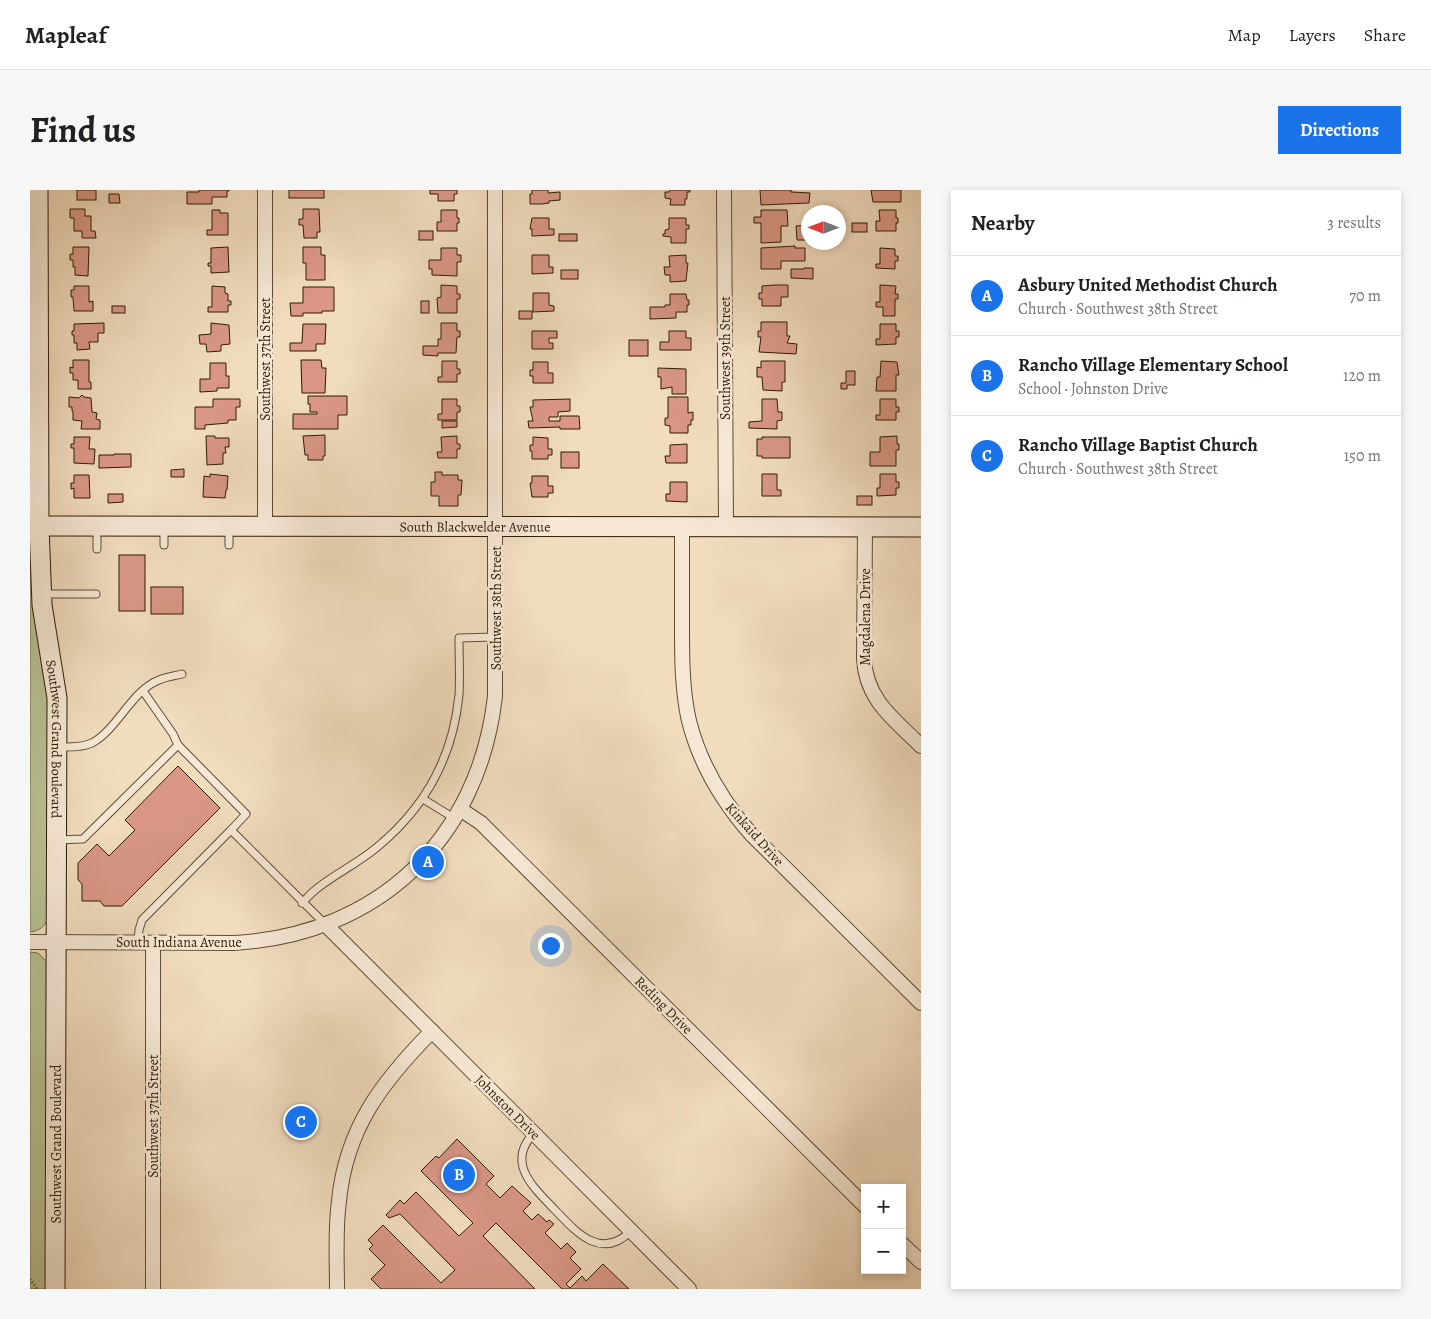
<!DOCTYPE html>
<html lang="en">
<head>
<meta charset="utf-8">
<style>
  :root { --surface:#fff; --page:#f6f6f6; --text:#202124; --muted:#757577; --line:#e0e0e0; --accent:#1a73e8 }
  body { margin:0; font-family:Alegreya,serif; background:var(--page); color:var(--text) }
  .controls { position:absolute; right:15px; bottom:15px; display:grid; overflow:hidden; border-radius:0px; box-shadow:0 2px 8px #0003 }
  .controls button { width:45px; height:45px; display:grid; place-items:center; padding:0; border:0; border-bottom:1px solid var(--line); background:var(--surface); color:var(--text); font:25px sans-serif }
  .compass { position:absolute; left:771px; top:15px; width:45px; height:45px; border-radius:50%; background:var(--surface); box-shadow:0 2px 8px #0003; rotate:270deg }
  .you { position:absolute; left:520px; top:755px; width:18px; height:18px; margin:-12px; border:4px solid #fff; border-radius:50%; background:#1a73e8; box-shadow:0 0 0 8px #1a73e833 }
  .badge { display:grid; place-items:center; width:32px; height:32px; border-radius:50%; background:var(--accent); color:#fff; font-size:16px; font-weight:700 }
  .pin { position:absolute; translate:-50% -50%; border:2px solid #fff; box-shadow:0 1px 5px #0006 }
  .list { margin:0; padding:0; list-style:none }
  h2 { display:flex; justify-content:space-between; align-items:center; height:65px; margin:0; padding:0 20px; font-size:21px }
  h2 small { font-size:16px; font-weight:400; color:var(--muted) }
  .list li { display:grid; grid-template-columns:32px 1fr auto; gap:15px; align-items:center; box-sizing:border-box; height:80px; padding:0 20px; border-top:1px solid var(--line) }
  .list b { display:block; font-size:19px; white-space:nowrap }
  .list p { margin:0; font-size:16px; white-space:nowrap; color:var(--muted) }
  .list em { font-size:16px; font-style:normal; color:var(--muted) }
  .map { position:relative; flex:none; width:891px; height:1099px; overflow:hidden; border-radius:0px }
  header { display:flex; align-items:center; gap:30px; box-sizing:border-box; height:70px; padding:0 25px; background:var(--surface); border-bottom:1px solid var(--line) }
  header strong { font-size:24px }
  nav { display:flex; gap:28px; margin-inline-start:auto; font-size:18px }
  .intro { display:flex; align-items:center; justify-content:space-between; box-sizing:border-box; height:120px; padding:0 30px }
  h1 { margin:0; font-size:35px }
  .button { padding:12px 22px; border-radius:0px; background:var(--accent); color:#fff; font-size:18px; font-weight:700 }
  main { display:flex; gap:30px; padding:0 30px }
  aside { flex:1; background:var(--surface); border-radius:0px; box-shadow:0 2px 8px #0003 }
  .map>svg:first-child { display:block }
  .green { fill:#b8c093; stroke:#736e4b }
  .building { fill:#da9786; stroke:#2e1c03 }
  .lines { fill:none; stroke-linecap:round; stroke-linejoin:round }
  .lane-casing { stroke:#5f4c32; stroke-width:9 }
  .street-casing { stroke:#5f4c32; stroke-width:16 }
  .secondary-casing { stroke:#2e1c03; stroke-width:21 }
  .path { stroke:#2e1c03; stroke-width:2.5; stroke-dasharray:1 2.5; stroke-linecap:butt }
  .lane { stroke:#f6e8d5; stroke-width:7 }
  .street { stroke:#f6e8d5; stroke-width:14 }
  .secondary { stroke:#f6e8d5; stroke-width:19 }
  .labels { text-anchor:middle; stroke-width:5; stroke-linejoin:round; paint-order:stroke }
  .street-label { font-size:14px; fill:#2e1c03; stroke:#f6e8d5 }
</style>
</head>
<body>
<header>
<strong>Mapleaf</strong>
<nav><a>Map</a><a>Layers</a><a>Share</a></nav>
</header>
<div class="intro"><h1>Find us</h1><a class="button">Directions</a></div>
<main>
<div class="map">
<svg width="891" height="1099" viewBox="0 0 891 1099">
  <rect width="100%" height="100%" fill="#f1dcbe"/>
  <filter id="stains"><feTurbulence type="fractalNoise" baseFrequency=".004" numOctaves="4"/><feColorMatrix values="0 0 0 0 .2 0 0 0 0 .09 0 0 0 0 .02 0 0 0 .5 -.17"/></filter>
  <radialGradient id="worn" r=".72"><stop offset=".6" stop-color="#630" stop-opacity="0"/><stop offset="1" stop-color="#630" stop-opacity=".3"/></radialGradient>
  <!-- green -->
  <g class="green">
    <path d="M0,354l3,4 18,155 -2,214c-4,9 -9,14 -19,15z"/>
    <polygon points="0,762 8,763 17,772 20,1099 0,1099"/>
  </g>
  <!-- building -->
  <g class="building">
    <rect x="47" y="0" width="19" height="10"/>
    <polygon points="169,0 199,0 199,1 197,1 197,7 182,7 182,14 157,14 157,2 169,2"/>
    <rect x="259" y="0" width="35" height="8"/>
    <polygon points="400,0 427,0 427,4 424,4 424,11 408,11 408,4 400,4"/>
    <polygon points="502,0 518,0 518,3 530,2 530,10 519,11 519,13 512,14 500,14 500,4 502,4"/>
    <polygon points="640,0 660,0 660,2 657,2 657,9 655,9 655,15 640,15 641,9 635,8 635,2 639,2"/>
    <polygon points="730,0 761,0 761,2 780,3 779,13 731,15"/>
    <polygon points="841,0 871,0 871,12 843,12"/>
    <polygon points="79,4 89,4 90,13 79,13"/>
    <polygon points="40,19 55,19 55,26 61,26 61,41 65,41 66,48 52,48 52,41 44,41 44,28 40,28"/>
    <polygon points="273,19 289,19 290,42 287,42 287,48 274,48 273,35 269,35 269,29 273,29"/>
    <polygon points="182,20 190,20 190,23 198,23 198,45 177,45 177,40 182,40"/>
    <polygon points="411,20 427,20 427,28 429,28 429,33 427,33 427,41 407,41 407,32 411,32"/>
    <polygon points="731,20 757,20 758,36 751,36 751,52 731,53 731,33 724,33 724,27 731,27"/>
    <polygon points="849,20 866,20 866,28 868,28 868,33 866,33 866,41 846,41 846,31 850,31"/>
    <polygon points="502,28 519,28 519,39 524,39 524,45 502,46 502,39 500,39"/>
    <polygon points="639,28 656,28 656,35 659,35 659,39 656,39 656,53 641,53 641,47 633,46 633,44 635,44 635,40 639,39"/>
    <rect x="822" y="33" width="15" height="9"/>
    <polygon points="778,35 778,50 767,50 766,36"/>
    <rect x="389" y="41" width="14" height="9"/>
    <rect x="529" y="44" width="18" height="7"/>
    <polygon points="765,56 765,58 775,58 775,71 751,71 751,79 731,79 731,58"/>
    <polygon points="43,57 59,57 58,86 45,85 45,77 43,77 43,70 40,70 40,64 43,64"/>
    <polygon points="198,57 199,82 181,83 181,76 178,76 178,73 181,73 181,58"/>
    <polygon points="273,57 291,57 291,65 295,65 295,90 276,90 276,73 273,73"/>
    <polygon points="411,58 427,58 427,65 431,65 431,72 427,72 427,86 402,85 402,79 399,79 399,70 411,70"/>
    <polygon points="850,58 865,59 865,66 868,66 868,71 865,71 865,79 846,78 846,74 850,74"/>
    <polygon points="502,65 519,65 519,77 523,77 523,83 502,84"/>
    <polygon points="656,65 656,73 658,73 656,91 640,92 640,85 635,85 634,77 640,77 639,66"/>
    <polygon points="774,78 783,78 783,89 761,88 761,79 774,79"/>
    <rect x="531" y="80" width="17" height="9"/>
    <polygon points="411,95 427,96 427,104 430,104 430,109 427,109 427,123 408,123 407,108 411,107"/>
    <polygon points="744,95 758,95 758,107 751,107 751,116 732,116 732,109 729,109 729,103 732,103 732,96"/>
    <polygon points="850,95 866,96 865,104 868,104 868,109 865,109 865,126 853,126 853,117 846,117 846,112 850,112"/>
    <polygon points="44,96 59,96 59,112 63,111 63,121 44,121 43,107 41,107 41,100 44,100"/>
    <polygon points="182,96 195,97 195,103 198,104 198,111 201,111 201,115 198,115 198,122 178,122 178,117 182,117"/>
    <polygon points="273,97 304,97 304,121 292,121 292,123 273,123 273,126 261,126 260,113 273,113"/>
    <polygon points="503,103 519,103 519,115 524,116 524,121 502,122 502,129 489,129 489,121 503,121"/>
    <polygon points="640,104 656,104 657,110 659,110 659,115 657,115 657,122 646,122 646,128 620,129 620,117 635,117 635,115 640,115"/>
    <rect x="391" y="111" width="8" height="12"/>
    <rect x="82" y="116" width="13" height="7"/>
    <polygon points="731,132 757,132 757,146 760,146 757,153 767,154 766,164 729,162 731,147 728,147 728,141 731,141"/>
    <polygon points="74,133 74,143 68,143 68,152 59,152 60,159 47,160 47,153 44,153 44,145 42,145 42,141 44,141 44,134"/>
    <polygon points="181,133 199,135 200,154 191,155 191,161 177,162 176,154 170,154 169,145 181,144"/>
    <polygon points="411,133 427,133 427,141 430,141 430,147 427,147 426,163 408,163 408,166 393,165 393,156 408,156 408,149 411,149"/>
    <polygon points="273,134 296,134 295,154 286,154 286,161 260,161 260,153 272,153"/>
    <polygon points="850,134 866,134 866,141 869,141 869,147 866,147 866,154 846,155 846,149 850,149"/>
    <polygon points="502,141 527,141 527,148 519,148 519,153 523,153 523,159 502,159"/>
    <polygon points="639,141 656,141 656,148 661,148 661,160 630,160 630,152 639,152"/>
    <rect x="599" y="150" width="19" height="16"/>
    <polygon points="43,170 59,170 59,192 61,192 61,199 48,199 48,190 43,190 43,183 40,183 40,177 43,178"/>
    <polygon points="271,170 291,170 292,178 296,178 295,203 272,203"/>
    <polygon points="412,171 427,171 427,179 430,179 430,184 427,184 427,192 408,192 408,187 412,187"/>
    <polygon points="731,171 755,171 755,192 752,192 752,201 733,200 732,187 727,187 727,177 731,178"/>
    <polygon points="851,171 867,172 869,185 866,185 866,201 846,201 847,187 850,187"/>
    <polygon points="503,172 518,172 518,183 523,183 523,193 503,193 503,186 500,186 500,180 503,180"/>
    <polygon points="180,173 196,173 196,186 199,186 199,198 187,198 187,201 170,202 170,189 180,189"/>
    <polygon points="628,178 656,179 656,204 642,204 642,197 631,199 631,187 628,187"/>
    <polygon points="816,181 825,181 825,195 817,195 817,199 811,199 811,193 816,193"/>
    <polygon points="52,205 54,207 61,208 62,222 67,223 66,229 70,230 70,239 51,239 52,231 43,230 43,221 42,221 42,217 39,217 39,207 49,208"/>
    <polygon points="278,206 317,206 317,225 308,225 308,239 263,239 263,224 287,224 287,222 280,222 280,214 278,214"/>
    <polygon points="638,207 658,207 658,223 663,222 663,230 661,230 661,235 658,235 658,243 640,243 640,236 635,235 635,228 638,228"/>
    <polygon points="183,209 210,209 210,217 206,217 206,230 198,230 198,233 175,235 175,239 165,239 165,217 183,217"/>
    <polygon points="412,209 427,209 427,216 430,216 430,222 427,222 427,230 408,230 408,224 412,224"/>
    <polygon points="540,209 540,221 528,222 528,227 519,227 519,231 530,231 530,226 549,226 550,239 530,239 530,237 499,238 498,231 503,231 500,217 503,217 503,210"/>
    <polygon points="732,209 747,209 748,222 752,222 752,230 747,231 747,239 719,238 719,232 732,231"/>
    <polygon points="850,209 866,209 866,217 869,217 869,222 866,222 866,230 846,230 846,225 850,225"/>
    <polygon points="412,231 427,231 427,237 412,238"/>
    <polygon points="295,245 295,266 293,266 293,270 278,270 278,265 275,265 273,246"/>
    <polygon points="176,246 185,246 185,248 199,248 199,257 195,257 196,263 193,263 193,274 177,275"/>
    <polygon points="427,246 427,254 430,254 430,259 427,259 427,268 408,268 407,262 412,262 411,247"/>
    <polygon points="867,246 867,254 869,254 869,260 866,260 866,276 840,276 840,262 850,262 850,247"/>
    <polygon points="44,247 60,247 59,259 65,259 64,274 44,273 44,258 41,258 41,254 44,254"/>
    <polygon points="503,247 518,248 518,259 522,259 522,265 518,265 518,269 502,269 502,261 500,261 500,255 503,255"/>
    <polygon points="732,247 760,247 760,268 732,268 732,266 727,266 727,249 732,249"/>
    <polygon points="657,254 657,273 636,273 635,266 640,266 640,255"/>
    <rect x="531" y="262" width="18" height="16"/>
    <polygon points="84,264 101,264 101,277 69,278 69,265 84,265"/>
    <polygon points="154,279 154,287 141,287 141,280"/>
    <polygon points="405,282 412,282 412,285 428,285 428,290 432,290 431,305 428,305 428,316 409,316 409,306 401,306 401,292 405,292"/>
    <polygon points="180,284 198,286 197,300 196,300 195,308 173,307 174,286 180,287"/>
    <polygon points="732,284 747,284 747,300 751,300 751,306 732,306"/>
    <polygon points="850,284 866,284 866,292 869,292 869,298 866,298 866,305 847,306 847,298 850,298"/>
    <polygon points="44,285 59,285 60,308 44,308 44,298 41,299 41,293 44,293"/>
    <polygon points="502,286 518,286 518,296 523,296 523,303 518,303 518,307 502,307 500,293 502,293"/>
    <polygon points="640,292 657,292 657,312 636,311 636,304 640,304"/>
    <polygon points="78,304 93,304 93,312 78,313"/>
    <rect x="827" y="306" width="15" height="9"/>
    <rect x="89" y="365" width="26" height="56"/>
    <rect x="121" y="397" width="32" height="27"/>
    <polygon points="148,576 190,618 92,716 74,716 70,711 52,711 52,694 48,690 48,673 67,654 79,666 105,640 95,630"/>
    <polygon points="427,949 464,986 456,994 470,1008 482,996 501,1013 493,1021 502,1030 508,1024 517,1032 519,1030 524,1034 515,1043 531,1059 537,1053 546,1062 540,1068 551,1079 536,1094 540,1098 552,1086 556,1091 573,1074 599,1099 532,1099 466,1033 453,1046 505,1099 351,1099 341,1089 355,1075 339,1059 343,1055 338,1050 353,1035 411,1093 425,1080 370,1024 359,1028 356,1025 370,1010 374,1014 386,1002 429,1046 443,1033 391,981 406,966 409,968"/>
  </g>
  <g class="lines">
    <!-- lane casing -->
    <g class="lane-casing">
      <g id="lane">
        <polyline points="134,337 134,355"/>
        <polyline points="199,355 199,337"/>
        <polyline points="67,359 67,337"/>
        <polyline points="12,404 66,404"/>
        <polyline points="113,501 143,544 148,555 216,624 201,640"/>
        <path d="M27,557c10,0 25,1 35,-4 25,-13 40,-53 67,-63 7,-3 15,-4 23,-6"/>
        <polyline points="393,609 424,628"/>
        <polyline points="26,650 53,649 148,555"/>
        <path d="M272,713c6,-6 11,-12 17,-16 18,-14 39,-24 57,-39 48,-39 77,-91 83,-153 1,-19 0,-38 0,-57l37,-1"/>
        <polyline points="108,752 109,740 112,730 201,640 295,734"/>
        <path d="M504,943c-29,30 0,55 21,77 21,22 46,51 76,21"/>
      </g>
    </g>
    <!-- street casing -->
    <g class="street-casing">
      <g id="street">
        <polyline points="694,0 696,337"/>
        <polyline points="235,337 235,0"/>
        <path d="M652,337c0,33 0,66 0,99 0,32 0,64 7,95 11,43 33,80 62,113l170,169"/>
        <path d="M835,337l-1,132c2,41 30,60 57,87"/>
        <polyline points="430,619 451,633 835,1016"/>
        <polyline points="296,735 659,1099"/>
        <path d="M0,752l204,1c144,-8 245,-104 261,-247v-506"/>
        <polyline points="123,753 123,1099"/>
        <polyline points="872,1054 891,1072"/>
        <path d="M307,1099c0,-29 -2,-59 2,-88 7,-73 43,-119 93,-170"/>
      </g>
    </g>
    <!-- secondary casing -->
    <g class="secondary-casing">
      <g id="secondary">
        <path id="s1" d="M8,0l1,336 3,79 15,93 -2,591"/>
        <path id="s2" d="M0,336l891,1"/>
      </g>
    </g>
    <!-- path -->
    <polyline class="path" points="0,1089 7,1099"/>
    <!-- lane -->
    <use href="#lane" class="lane"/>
    <!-- street -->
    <use href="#street" class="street"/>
    <!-- secondary -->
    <use href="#secondary" class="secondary"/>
  </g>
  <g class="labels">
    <!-- street labels -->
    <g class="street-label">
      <text transform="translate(695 168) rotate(-90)" y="5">Southwest 39th Street</text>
      <text transform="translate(235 169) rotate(-90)" y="5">Southwest 37th Street</text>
      <text dy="5" stroke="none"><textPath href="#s2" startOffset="445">South Blackwelder Avenue</textPath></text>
      <text transform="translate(466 418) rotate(-90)" y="5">Southwest 38th Street</text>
      <text transform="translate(835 427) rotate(-90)" y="5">Magdalena Drive</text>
      <text dy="5" stroke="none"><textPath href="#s1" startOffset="550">Southwest Grand Boulevard</textPath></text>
      <text transform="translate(725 644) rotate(48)" y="5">Kinkaid Drive</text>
      <text x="149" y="757">South Indiana Avenue</text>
      <text transform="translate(634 815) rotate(45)" y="5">Reding Drive</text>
      <text transform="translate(478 917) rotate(45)" y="5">Johnston Drive</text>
      <text transform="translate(123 926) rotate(-90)" y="5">Southwest 37th Street</text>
      <text transform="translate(26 954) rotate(-90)" y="5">Southwest Grand Boulevard</text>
    </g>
  </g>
  <rect width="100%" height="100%" filter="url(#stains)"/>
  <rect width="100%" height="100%" fill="url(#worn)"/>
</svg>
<div class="controls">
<button>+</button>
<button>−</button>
</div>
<svg class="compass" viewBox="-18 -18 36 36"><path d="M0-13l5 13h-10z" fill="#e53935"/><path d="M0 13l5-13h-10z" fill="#757577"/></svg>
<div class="you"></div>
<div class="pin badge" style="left:398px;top:672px">A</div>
<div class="pin badge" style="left:429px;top:985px">B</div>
<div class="pin badge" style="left:271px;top:932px">C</div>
</div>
<aside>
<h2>Nearby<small>3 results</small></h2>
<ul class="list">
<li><span class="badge">A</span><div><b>Asbury United Methodist Church</b><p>Church · Southwest 38th Street</p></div><em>70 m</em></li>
<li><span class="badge">B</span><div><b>Rancho Village Elementary School</b><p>School · Johnston Drive</p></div><em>120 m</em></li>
<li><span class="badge">C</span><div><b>Rancho Village Baptist Church</b><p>Church · Southwest 38th Street</p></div><em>150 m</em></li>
</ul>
</aside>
</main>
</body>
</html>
